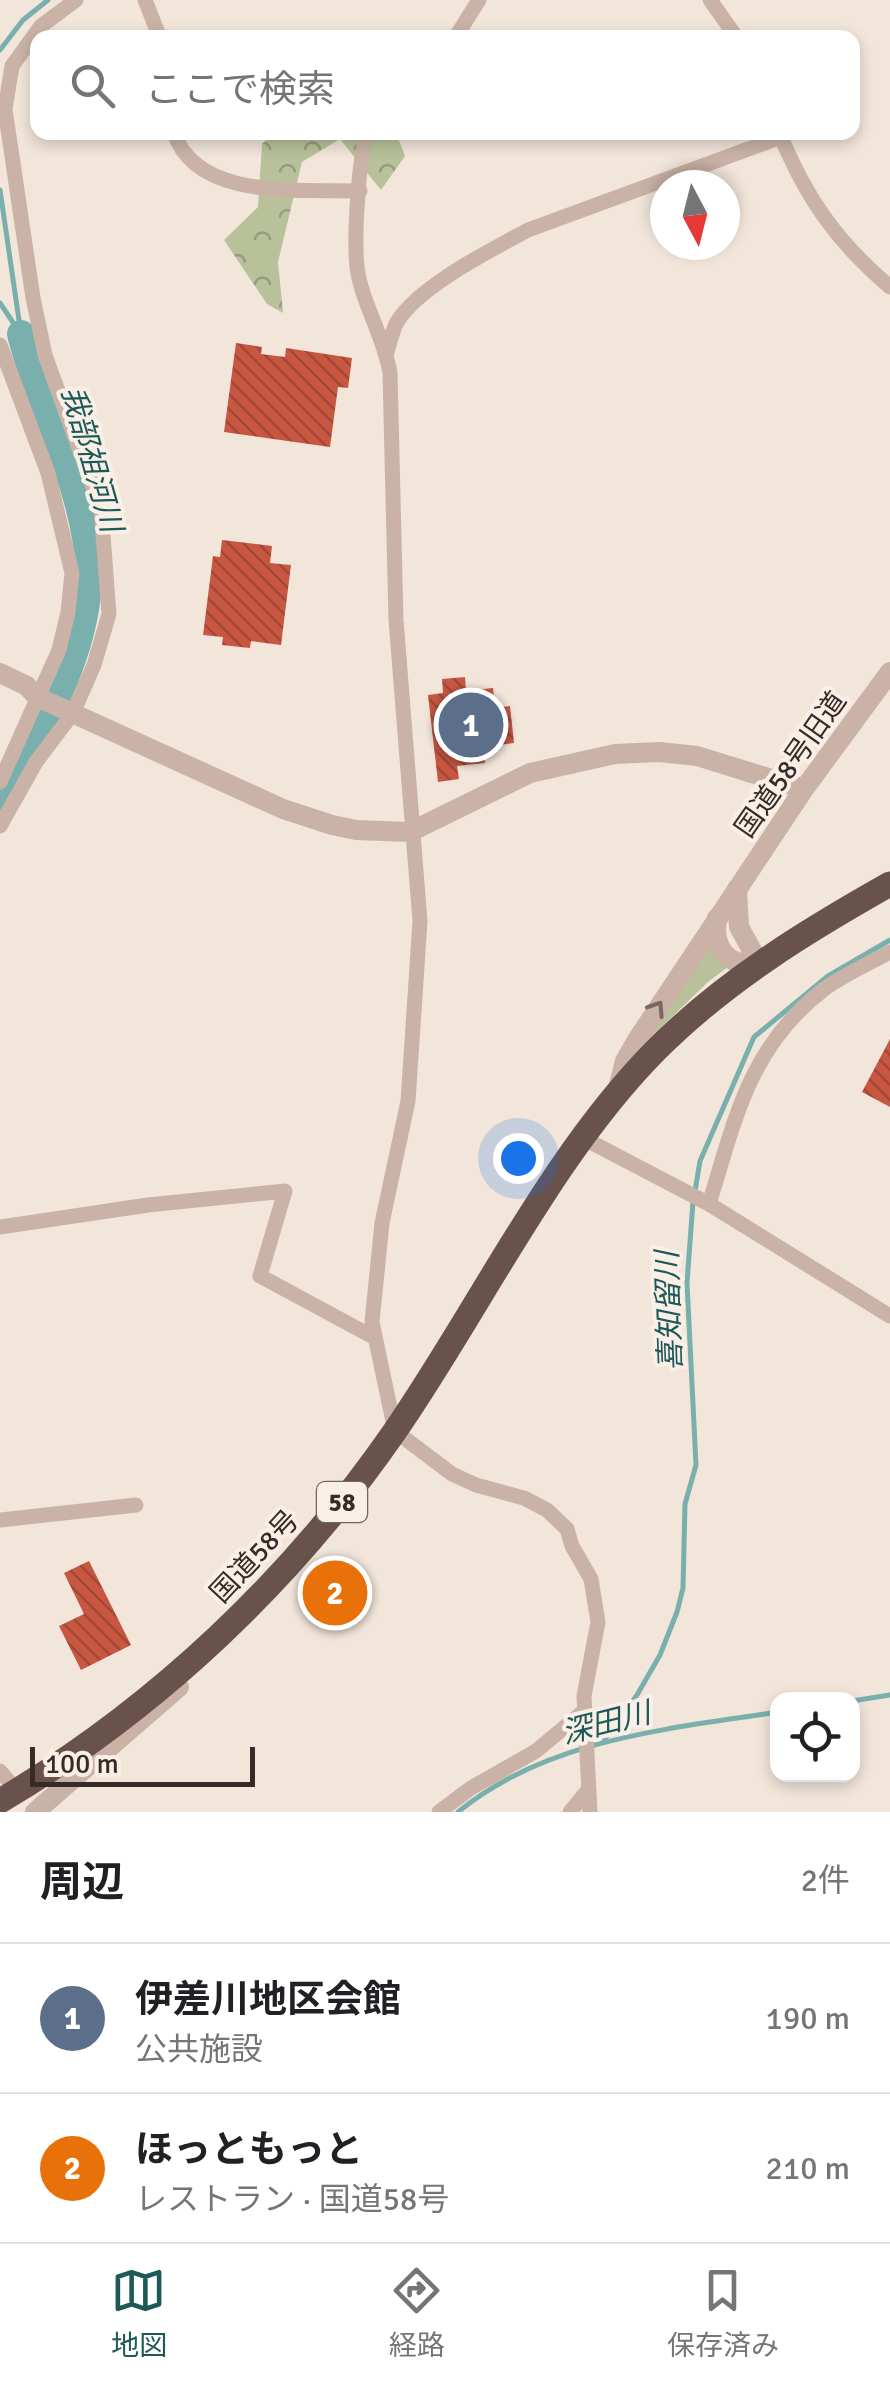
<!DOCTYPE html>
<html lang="ja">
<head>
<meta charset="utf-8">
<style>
  :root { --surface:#fff; --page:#f6f6f6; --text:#202124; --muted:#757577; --line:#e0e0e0; --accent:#1c5957 }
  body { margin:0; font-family:Signika,"Noto Sans JP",sans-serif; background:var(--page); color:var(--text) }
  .controls { position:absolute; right:30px; bottom:30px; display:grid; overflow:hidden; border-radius:20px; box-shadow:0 5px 15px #0003 }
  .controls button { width:90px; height:90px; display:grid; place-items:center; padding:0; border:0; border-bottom:2px solid var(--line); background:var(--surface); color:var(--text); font:50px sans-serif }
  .compass { position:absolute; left:650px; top:170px; width:90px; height:90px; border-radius:50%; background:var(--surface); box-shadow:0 5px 15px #0003; rotate:173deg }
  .scale { position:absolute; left:30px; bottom:25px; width:225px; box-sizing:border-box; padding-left:10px; border:5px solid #362b27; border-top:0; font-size:28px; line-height:35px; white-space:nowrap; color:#362b27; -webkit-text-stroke:8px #faefe7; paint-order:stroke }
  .you { position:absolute; left:518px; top:1158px; width:35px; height:35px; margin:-25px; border:8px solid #fff; border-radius:50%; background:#1a73e8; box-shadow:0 0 0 15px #1a73e833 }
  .badge { display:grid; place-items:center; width:65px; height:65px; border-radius:50%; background:var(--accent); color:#fff; font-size:32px; font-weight:700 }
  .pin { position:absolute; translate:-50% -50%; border:5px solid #fff; box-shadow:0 2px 10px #0006 }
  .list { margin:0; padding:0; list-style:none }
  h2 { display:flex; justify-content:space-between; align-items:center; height:130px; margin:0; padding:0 40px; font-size:42px }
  h2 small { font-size:32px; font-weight:400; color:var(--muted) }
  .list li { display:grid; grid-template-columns:65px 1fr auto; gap:30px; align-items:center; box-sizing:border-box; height:150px; padding:0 40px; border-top:2px solid var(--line) }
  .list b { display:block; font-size:38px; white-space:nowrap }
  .list p { margin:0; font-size:32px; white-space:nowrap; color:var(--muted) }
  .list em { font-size:32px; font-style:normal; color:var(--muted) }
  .icon { flex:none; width:55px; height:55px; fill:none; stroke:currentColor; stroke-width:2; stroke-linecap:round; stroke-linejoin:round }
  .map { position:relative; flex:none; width:890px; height:1812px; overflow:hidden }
  .search { position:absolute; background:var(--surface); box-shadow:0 5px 15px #0003; left:30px; right:30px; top:30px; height:110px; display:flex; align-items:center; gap:25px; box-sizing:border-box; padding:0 35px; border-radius:20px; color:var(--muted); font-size:38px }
  .sheet { height:430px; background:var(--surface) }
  nav { display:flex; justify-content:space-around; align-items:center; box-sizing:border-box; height:140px; border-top:2px solid var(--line); background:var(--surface); font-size:28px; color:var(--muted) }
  nav a { display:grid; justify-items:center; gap:5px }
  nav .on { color:var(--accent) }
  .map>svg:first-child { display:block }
  .green { fill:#b8c19a }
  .forest { fill:url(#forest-crowns) }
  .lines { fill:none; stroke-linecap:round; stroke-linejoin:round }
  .stream { stroke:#79b0ad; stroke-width:5 }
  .river { stroke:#79b0ad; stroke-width:28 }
  .building { fill:url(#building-back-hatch) }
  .minor { stroke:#cab3a6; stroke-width:15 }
  .tertiary { stroke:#cab3a6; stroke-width:20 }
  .trunk { stroke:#68524b; stroke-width:25 }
  .oneway { stroke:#796860 }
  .labels { text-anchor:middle; stroke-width:8; stroke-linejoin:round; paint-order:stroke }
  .shield { fill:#faefe7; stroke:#716661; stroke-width:2.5 }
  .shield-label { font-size:25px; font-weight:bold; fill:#362b27 }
  .street-label { font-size:28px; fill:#362b27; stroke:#faefe7 }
  .water-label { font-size:30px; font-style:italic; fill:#1c5957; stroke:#faefe7 }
</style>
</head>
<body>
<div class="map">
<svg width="890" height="1812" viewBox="0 0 890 1812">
  <defs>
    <pattern id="forest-crowns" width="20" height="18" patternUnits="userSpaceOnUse" patternTransform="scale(2.5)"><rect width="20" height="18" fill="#b8c19a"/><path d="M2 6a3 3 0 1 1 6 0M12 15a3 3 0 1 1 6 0" fill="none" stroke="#969d7e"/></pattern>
    <pattern id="building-back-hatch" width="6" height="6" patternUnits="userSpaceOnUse" patternTransform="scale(2.5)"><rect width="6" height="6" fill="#c85742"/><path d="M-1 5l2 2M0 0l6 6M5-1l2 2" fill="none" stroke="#a34837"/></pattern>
  </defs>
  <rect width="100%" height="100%" fill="#f2e5da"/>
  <!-- green -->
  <polygon class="green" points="708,938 714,956 728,967 709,981 645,1043"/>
  <!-- forest -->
  <polygon class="forest" points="274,133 396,133 405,156 381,190 340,139 302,162 278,262 283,313 267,304 224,240 258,207 262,144"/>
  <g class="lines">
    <!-- stream -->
    <g class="stream">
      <polyline points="0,50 23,20 48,0"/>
      <polyline points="0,190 21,334"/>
      <polyline points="0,303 18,330"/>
      <polyline points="695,1191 700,1161 754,1037 828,976 890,940"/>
      <polyline points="852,1701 890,1695"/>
      <polyline points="604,1740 637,1695 660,1655 677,1612 683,1588 685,1504 696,1465 687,1283 693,1202"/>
      <path d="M458,1812c89,-73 210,-83 320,-100"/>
    </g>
    <!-- river -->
    <path class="river" d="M0,801c46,-77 101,-170 86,-263 -11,-70 -48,-135 -65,-204"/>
  </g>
  <!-- building -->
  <g class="building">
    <polygon points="236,343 262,347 261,354 285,357 286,348 352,358 348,388 338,387 330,447 224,432"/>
    <polygon points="222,540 272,546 270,563 291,565 281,645 251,641 250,648 222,645 223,637 203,635 213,556 220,557"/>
    <polygon points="465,677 466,691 493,688 495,708 510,706 514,743 483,747 485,763 457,766 459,779 438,782 428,695 443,693 442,679"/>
    <polygon points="890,1039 890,1107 862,1092"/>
    <polygon points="89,1561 131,1645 81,1670 59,1626 84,1614 64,1573"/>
  </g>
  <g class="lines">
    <!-- minor -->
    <g class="minor">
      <polyline points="145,0 160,38"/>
      <polyline points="710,0 737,38"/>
      <polyline points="455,38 479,0"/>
      <path d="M174,132c21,69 129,57 186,59"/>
      <path d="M368,132c-10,24 -14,108 -11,135 4,34 27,69 33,106l6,247 24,301 -12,180 -26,122 -10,99 23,109 57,43 24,11 48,13 23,12 20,19 5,17 19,33 7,43 -14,74 6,116"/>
      <path d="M779,132c27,66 57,109 111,155"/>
      <polyline points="0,345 48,473 72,573 68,612 59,650 0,782"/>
      <path d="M387,352c3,-9 5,-21 10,-30 22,-36 94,-72 131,-92l253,-93"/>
      <polyline points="0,826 36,762 73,713 94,665 109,614 101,509 45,355 33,298 5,109 12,66 41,26 76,0"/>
      <polyline points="583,1138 709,1204 890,1316"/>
      <path d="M709,1204c26,-84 40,-157 114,-214 20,-15 45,-26 67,-38"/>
      <polyline points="0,1227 148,1205 285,1191 260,1276 375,1338"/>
      <polyline points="0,1520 136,1505"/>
      <polyline points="0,1771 17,1791"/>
      <polyline points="439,1812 471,1788 536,1751 584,1711"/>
      <polyline points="570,1812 588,1790"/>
    </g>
    <!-- tertiary -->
    <g class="tertiary">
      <polyline points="0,673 27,686 37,697 283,809 332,825 356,830 410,832 530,773 615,754 659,752 697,756 804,789"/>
      <path d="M717,918c-5,30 11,50 42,45l-20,-36 -2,-38"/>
      <polyline points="617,1093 625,1061 637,1040 804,789 890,672"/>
      <polyline points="35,1812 179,1687"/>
    </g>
    <!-- trunk -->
    <path class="trunk" d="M0,1801c156,-92 292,-221 395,-370 85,-123 156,-275 261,-381 69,-69 149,-118 234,-166"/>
  </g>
  <!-- one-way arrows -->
  <defs><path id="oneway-chevron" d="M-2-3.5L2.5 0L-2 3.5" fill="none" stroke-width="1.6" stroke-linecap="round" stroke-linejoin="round" transform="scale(2.5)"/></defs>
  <use class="oneway" href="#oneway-chevron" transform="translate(657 1008) rotate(-57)"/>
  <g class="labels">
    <!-- shield labels -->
    <rect class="shield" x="317" y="1482" width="50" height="40" rx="8"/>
    <g class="shield-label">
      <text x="342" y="1511">58</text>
    </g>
    <!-- street labels -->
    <g class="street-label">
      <text transform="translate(790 764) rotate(-55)" y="10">国道58号旧道</text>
      <text transform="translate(254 1556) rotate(-47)" y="10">国道58号</text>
    </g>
    <!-- water labels -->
    <g class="water-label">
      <text transform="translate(92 459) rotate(74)" y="10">我部祖河川</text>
      <text transform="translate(669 1311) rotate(-92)" y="10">喜知留川</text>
      <text transform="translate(606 1723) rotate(-14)" y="10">深田川</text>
    </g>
  </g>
</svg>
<div class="controls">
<button><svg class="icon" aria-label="locate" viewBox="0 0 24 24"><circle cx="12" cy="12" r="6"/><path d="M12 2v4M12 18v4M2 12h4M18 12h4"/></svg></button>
</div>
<svg class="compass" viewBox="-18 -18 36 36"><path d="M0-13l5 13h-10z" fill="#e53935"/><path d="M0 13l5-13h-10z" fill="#757577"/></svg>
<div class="scale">100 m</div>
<div class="you"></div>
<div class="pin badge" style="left:471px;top:725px;background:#5c6f8a">1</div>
<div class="pin badge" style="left:335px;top:1593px;background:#e8710a">2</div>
<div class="search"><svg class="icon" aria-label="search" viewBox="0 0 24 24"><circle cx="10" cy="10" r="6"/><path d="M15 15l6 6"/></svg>ここで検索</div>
</div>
<section class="sheet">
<h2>周辺<small>2件</small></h2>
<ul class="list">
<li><span class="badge" style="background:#5c6f8a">1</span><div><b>伊差川地区会館</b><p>公共施設</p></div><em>190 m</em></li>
<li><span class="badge" style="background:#e8710a">2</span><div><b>ほっともっと</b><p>レストラン · 国道58号</p></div><em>210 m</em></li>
</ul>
</section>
<nav>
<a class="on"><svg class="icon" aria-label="map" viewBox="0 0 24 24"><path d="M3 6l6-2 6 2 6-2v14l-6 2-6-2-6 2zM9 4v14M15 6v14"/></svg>地図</a>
<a><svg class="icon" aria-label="directions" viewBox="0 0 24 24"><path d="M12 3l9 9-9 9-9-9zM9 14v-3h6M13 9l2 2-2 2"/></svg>経路</a>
<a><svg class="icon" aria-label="saved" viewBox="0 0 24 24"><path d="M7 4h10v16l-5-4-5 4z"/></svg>保存済み</a>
</nav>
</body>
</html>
